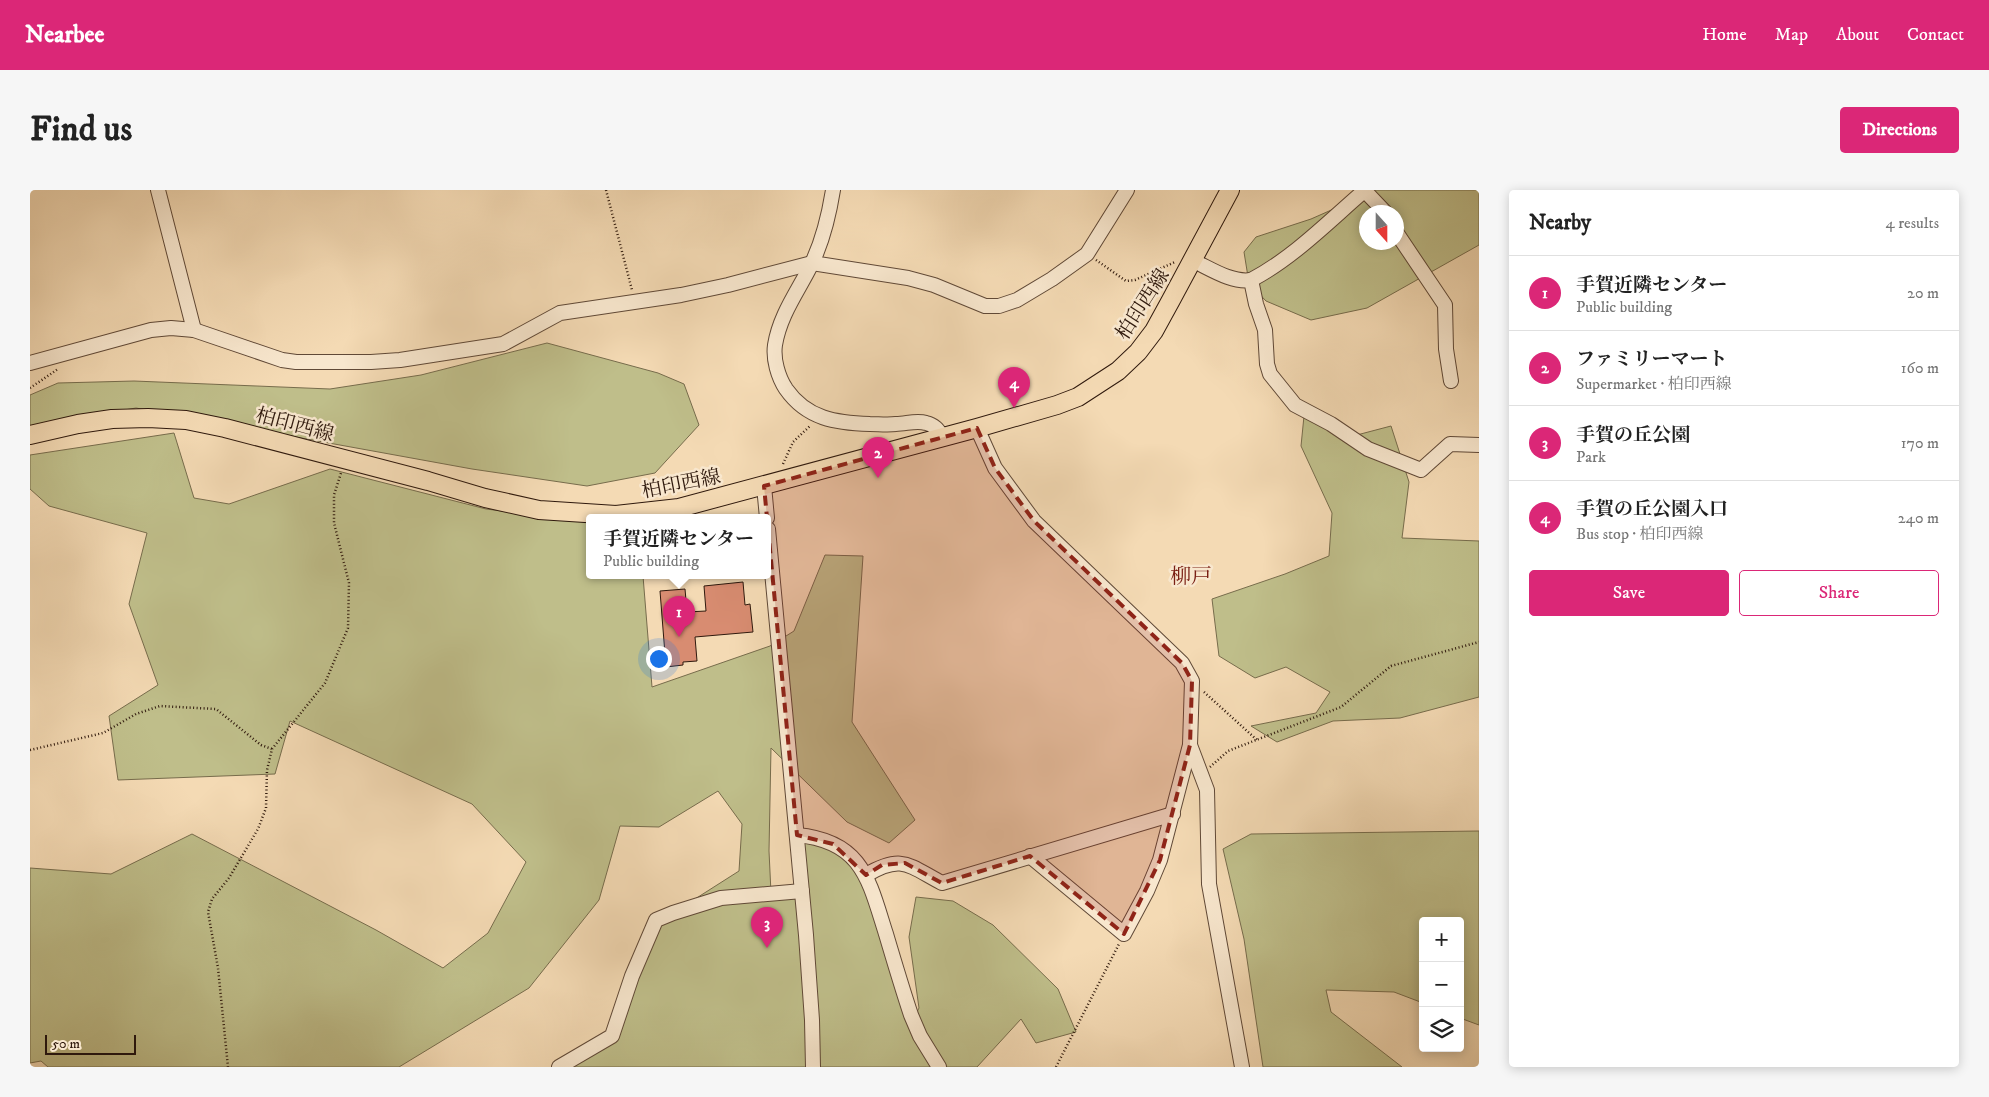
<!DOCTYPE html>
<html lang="en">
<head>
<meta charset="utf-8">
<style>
  :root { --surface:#fff; --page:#f6f6f6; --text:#222; --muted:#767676; --line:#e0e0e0; --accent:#db2777 }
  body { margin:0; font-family:"IM FELL DW Pica","Noto Serif JP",serif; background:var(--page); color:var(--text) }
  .controls { position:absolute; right:15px; bottom:15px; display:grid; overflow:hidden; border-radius:5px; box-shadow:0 2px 12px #0003 }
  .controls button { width:45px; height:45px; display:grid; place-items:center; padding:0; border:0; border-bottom:1px solid var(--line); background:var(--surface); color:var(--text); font:25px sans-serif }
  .compass { position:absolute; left:1329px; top:15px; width:45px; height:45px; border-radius:50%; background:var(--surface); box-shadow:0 2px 12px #0003; rotate:159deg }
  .scale { position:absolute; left:15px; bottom:12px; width:91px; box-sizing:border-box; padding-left:5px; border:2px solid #2f190d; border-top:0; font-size:14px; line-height:18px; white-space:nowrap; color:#2f190d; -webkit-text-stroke:4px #f8e7ce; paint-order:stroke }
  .you { position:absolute; left:628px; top:468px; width:18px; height:18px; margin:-12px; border:4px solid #fff; border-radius:50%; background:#1a73e8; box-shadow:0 0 0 8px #1a73e833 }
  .badge { display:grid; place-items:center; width:32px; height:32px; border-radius:50%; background:var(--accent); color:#fff; font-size:16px; font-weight:700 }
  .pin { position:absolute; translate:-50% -41px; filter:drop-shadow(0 1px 2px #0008) }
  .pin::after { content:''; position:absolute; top:26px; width:18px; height:15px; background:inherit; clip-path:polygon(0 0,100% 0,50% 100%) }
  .popup { position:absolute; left:556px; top:324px; width:185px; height:65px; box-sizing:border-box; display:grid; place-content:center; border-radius:5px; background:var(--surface); filter:drop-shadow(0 1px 4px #0005); font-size:16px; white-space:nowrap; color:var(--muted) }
  .popup b { font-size:19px; color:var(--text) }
  .popup::after { content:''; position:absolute; left:50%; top:100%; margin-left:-10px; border:10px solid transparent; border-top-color:var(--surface) }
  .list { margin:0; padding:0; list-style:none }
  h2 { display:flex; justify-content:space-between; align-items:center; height:65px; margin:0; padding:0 20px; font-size:21px }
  h2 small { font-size:16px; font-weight:400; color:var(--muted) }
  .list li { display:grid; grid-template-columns:32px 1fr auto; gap:15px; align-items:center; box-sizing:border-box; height:75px; padding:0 20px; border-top:1px solid var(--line) }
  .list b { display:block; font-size:19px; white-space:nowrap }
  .list p { margin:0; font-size:16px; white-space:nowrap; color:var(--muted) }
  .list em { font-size:16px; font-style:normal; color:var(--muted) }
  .actions { display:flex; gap:10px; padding:15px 20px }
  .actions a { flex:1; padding:11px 0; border:1px solid var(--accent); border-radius:5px; text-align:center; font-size:18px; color:var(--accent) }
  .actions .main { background:var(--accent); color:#fff }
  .icon { flex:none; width:28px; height:28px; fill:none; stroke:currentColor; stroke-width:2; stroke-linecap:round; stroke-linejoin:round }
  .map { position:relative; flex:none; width:1449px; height:877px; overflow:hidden; border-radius:5px }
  header { display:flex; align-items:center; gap:30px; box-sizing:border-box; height:70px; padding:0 25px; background:var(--accent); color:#fff }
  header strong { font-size:24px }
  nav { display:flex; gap:28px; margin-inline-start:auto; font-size:18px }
  .intro { display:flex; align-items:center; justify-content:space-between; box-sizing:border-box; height:120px; padding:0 30px }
  h1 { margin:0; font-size:35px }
  .button { padding:12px 22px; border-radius:5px; background:var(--accent); color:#fff; font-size:18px; font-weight:700 }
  main { display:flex; gap:30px; padding:0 30px }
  aside { flex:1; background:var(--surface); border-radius:5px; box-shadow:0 2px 12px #0003 }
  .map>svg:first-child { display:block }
  .green { fill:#bfbe8a; stroke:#776c4c; fill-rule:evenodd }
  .building { fill:#d88c71; stroke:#2f190d }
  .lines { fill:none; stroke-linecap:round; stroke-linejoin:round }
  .minor-casing { stroke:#604937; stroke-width:16 }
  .major-casing { stroke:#2f190d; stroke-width:20 }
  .path { stroke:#2f190d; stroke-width:2.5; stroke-dasharray:1 2.5; stroke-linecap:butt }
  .minor { stroke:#f8e7ce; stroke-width:14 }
  .major { stroke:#f4dab4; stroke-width:18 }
  .marked { fill:#8f2418; fill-opacity:0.2; stroke:#8f2418; stroke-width:4; stroke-dasharray:10 6; stroke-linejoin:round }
  .labels { text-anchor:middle; stroke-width:5; stroke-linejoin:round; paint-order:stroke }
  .street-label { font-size:20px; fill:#2f190d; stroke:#f8e7ce }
  .neighbourhood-label { font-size:21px; fill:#7a1f14; stroke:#f8e7ce }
</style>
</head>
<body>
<header>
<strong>Nearbee</strong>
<nav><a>Home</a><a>Map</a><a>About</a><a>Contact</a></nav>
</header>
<div class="intro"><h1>Find us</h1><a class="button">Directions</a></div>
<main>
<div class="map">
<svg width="1449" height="877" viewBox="0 0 1449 877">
  <rect width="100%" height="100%" fill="#f4dab4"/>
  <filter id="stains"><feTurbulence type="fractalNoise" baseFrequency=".004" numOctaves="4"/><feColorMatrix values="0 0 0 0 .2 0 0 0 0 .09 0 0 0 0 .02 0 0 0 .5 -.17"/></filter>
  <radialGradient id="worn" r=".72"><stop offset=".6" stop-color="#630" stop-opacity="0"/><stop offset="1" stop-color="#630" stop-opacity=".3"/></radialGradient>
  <!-- green -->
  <g class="green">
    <path d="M1343,0h106v55l-112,63 -56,12 -45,-19 -17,-18 -5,-31 12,-15 55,-18 61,-27zM1336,22h30v30h-30z"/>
    <polygon points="517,153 628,183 654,194 669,235 625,283 557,296 442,279 106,218 0,236 0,205 28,193 104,191 300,199 391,185"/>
    <polygon points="1274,226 1323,246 1361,236 1379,292 1372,348 1449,351 1449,507 1370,528 1303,531 1247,552 1221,536 1286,523 1300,502 1256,477 1225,488 1189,466 1182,409 1255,384 1299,366 1302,323 1271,256"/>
    <polygon points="144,243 164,308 199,314 300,279 456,319 560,332 560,386 613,386 622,497 740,456 764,441 795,365 833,366 822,532 885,630 859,653 817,632 741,558 739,661 741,703 772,701 767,645 784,647 827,673 883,830 889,818 879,747 886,707 923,711 963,735 1028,799 1046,842 1006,853 991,829 947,877 529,877 582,846 626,730 643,723 709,681 712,634 688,601 629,637 590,636 569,710 499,798 369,877 18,877 11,871 0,873 0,678 81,684 162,644 346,740 413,778 458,743 496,672 442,614 260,531 245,584 88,590 79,526 128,495 99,414 117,343 19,316 0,299 0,265"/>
    <polygon points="1449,641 1449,835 1430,828 1430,731 1393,731 1393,813 1364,802 1296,800 1301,822 1372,877 1233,877 1214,749 1193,659 1221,644"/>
  </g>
  <!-- building -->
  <polygon class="building" points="713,392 715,415 720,414 723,442 665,447 667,471 653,472 653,475 636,477 630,401 655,399 657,422 676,421 674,396"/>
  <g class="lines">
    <!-- minor casing -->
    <g class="minor-casing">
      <g id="minor">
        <polyline points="128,0 164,140"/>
        <path d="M803,0c-4,25 -10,50 -21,73 -13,27 -32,51 -37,82 -2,14 3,32 11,44 21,30 50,34 84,35 8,0 18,1 26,0 10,0 20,-4 30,-1 9,2 12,7 17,14"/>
        <polyline points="1334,0 1355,22"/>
        <polyline points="1366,42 1415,115 1416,159 1421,191"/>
        <path d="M1164,71c17,8 38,22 57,19l5,24 9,26 2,34 3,10 25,31 36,19 37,25 53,21 29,-26 29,1"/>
        <path d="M1221,90c42,-22 77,-58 113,-89"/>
        <polyline points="0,173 121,140 141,138 164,140 252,170 266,172 341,172 370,170 473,154 530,123 651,105 698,95 782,73 878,88 904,95 955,116 969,116 987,110 1022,89 1057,64 1097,0"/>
        <polyline points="947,238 965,278 1004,331 1152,473 1162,491 1160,555 1177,600 1179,694 1212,877"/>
        <polyline points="734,296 737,328"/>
        <polyline points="738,339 776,745 782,830 783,877"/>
        <path d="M767,645c66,6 72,46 89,99 8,27 16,54 25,81l9,21 19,31"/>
        <polyline points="1000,666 1094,744 1117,701 1130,670 1160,555"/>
        <path d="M836,685c36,-21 42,-10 76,8l231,-69"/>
        <polyline points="529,877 582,846 602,786 626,730 643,723 691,708 772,701"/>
      </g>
    </g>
    <!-- major casing -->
    <g class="major-casing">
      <polyline id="major" points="0,245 48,234 82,229 118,228 156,230 195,238 398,291 455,308 509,320 586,325 649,318 947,238 1027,215 1048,207 1088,181 1108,162 1124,141 1141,110 1200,0"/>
    </g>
    <!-- path -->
    <g class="path">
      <polyline points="576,0 602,100"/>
      <polyline points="1066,70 1096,91 1105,90 1145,72"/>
      <polyline points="0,198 28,179"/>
      <polyline points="753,274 763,252 781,235"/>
      <polyline points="1174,502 1227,550"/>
      <polyline points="0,560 73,543 106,524 130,516 186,519 231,555 242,559"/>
      <polyline points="1180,577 1198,561 1311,517 1361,476 1449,452"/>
      <polyline points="198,877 188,778 178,722 182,709 199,688 228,639 236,618 237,580 242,559 295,493 318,438 319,393 304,333 304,305 311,283"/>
      <polyline points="1026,877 1089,754"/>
    </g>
    <!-- minor -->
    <use href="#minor" class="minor"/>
    <!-- major -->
    <use href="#major" class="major"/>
  </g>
  <!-- marked area -->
  <path class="marked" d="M947,238l18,40 39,53 148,142 10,18 -2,64 -30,115 -36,74 -94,-78 -88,27 -37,-20 -23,2 -16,10 -33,-31 -36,-9 -33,-349z"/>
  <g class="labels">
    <!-- street labels -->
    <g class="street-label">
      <text transform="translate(1112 114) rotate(-57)" y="7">柏印西線</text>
      <text transform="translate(265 234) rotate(15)" y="7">柏印西線</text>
      <text transform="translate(651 293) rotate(-11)" y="7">柏印西線</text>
    </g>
    <!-- neighbourhood labels -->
    <g class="neighbourhood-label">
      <text x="1161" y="393">柳戸</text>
    </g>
  </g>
  <rect width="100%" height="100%" filter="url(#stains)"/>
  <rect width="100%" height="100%" fill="url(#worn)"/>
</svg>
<div class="controls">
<button>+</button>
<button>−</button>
<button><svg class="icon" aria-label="layers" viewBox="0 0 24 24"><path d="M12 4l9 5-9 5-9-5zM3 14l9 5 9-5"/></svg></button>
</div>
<svg class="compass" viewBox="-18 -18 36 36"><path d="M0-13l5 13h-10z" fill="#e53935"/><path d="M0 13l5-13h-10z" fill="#767676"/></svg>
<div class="scale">50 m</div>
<div class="you"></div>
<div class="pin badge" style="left:649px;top:447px">1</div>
<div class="popup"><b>手賀近隣センター</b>Public building</div>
<div class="pin badge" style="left:848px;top:288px">2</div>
<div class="pin badge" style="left:737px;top:758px">3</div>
<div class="pin badge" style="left:984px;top:218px">4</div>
</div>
<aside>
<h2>Nearby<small>4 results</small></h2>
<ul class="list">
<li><span class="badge">1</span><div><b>手賀近隣センター</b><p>Public building</p></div><em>20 m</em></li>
<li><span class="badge">2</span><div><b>ファミリーマート</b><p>Supermarket · 柏印西線</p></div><em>160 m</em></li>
<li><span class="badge">3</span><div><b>手賀の丘公園</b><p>Park</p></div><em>170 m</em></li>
<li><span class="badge">4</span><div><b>手賀の丘公園入口</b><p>Bus stop · 柏印西線</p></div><em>240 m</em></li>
</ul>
<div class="actions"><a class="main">Save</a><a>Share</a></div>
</aside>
</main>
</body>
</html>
